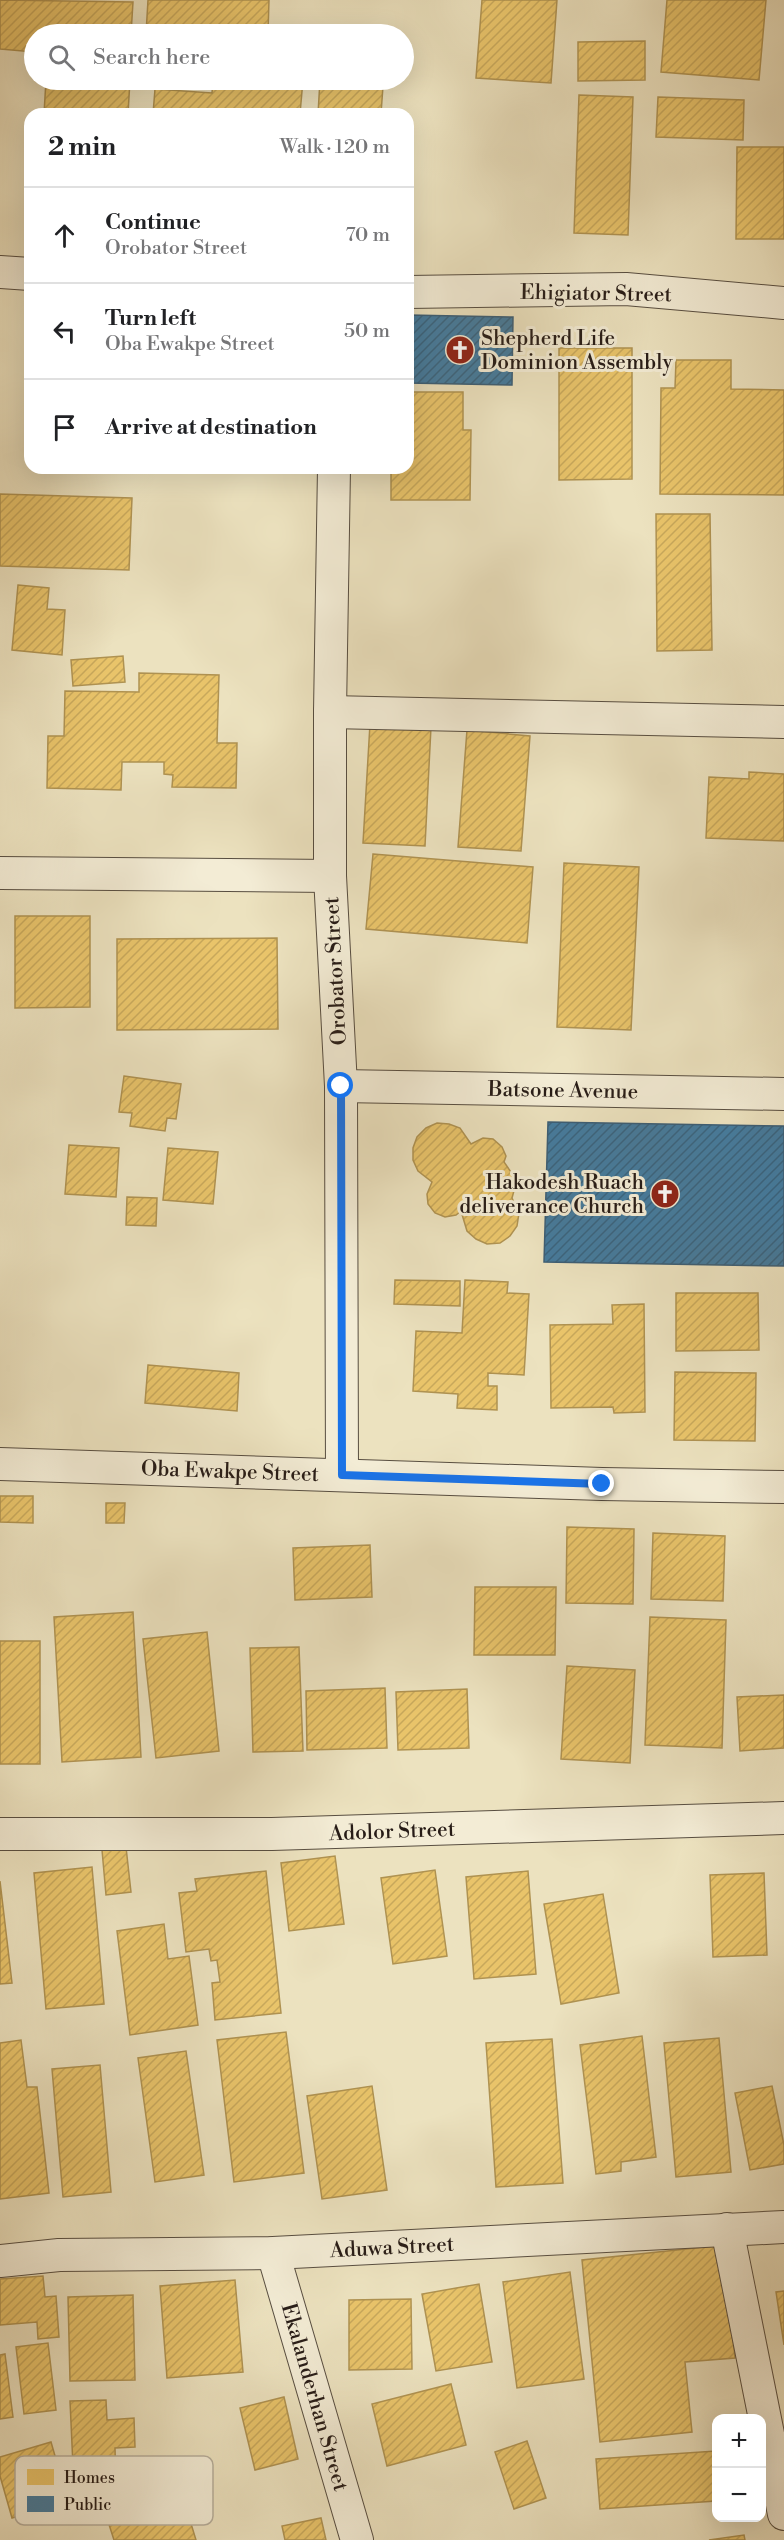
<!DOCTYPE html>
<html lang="en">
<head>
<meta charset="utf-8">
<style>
  :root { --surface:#fff; --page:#f6f6f6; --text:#202124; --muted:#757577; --line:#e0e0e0 }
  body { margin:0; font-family:"Libre Bodoni",serif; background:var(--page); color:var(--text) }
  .controls { position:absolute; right:18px; bottom:18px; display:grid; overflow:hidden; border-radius:12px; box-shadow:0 6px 24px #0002 }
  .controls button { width:54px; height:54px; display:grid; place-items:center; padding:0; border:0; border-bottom:2px solid var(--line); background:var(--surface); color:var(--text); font:30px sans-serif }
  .stop { position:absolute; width:18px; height:18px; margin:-14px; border:4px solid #1a73e8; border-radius:50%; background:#fff }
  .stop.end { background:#1a73e8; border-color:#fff; box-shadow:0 2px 6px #0008 }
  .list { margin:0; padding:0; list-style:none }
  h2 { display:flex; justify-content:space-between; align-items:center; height:78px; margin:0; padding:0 24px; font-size:26px }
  h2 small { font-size:20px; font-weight:400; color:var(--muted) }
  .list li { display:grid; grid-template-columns:39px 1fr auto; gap:18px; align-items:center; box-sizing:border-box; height:96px; padding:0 24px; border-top:2px solid var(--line) }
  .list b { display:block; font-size:22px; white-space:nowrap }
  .list p { margin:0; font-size:20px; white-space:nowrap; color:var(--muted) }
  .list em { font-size:20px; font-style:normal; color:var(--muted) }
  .icon { flex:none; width:33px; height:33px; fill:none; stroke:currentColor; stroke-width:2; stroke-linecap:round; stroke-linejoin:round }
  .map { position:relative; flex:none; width:784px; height:2540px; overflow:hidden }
  .search { position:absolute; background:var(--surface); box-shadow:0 6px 24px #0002; left:24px; top:24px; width:390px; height:66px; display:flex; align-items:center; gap:15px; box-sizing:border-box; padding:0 21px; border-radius:33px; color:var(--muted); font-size:22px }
  .panel { position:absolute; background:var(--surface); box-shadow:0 6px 24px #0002; left:24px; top:108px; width:390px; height:366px; border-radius:18px }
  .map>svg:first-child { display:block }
  .homes { fill:url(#homes-hatch); stroke:#af9251; stroke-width:1.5 }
  .public { fill:url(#public-hatch); stroke:#3c5e75; stroke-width:1.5 }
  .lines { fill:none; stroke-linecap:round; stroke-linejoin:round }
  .minor-casing { stroke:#584e41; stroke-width:34 }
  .minor { stroke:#f3ecd5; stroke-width:32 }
  .route { stroke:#1a73e8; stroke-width:8 }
  .labels { text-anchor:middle; stroke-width:6; stroke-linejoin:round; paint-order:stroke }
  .street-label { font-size:21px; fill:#271c17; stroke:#f3ecd5 }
  .poi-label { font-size:21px; fill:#271c17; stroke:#f3ecd5; text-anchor:start }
  .key { fill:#f3ecd5; stroke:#b6ae9c; stroke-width:1.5 }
  .key-label { font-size:16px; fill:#271c17 }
</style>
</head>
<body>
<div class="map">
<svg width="784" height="2540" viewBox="0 0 784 2540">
  <defs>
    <pattern id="homes-hatch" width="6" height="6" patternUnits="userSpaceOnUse" patternTransform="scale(1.5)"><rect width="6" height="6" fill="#e9c46a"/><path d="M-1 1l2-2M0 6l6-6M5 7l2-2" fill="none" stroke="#c8a85b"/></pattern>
    <pattern id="public-hatch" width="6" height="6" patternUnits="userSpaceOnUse" patternTransform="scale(1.5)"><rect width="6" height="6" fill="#457b9d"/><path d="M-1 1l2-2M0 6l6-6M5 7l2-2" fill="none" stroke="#3a647f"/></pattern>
  </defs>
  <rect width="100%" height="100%" fill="#ece2bf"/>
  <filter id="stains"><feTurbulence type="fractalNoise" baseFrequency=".00333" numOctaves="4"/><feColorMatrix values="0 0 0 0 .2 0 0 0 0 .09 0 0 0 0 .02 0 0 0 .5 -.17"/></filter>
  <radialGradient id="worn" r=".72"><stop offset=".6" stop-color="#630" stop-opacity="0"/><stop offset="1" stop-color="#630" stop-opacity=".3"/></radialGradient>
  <!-- homes -->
  <g class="homes">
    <polygon points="0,0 133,2 131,34 34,34 34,52 0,49"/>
    <polygon points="148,0 269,0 268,34 146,34"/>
    <polygon points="482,0 557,0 551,83 476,78"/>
    <polygon points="667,0 766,0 759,80 661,72"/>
    <polygon points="645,41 645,80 578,81 578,42"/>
    <polygon points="46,80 130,80 128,114 44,114"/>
    <polygon points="213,80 303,80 300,114 153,114 155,89 212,93"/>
    <polygon points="320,80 383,86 381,114 318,114"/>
    <polygon points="579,95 633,97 628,235 574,233"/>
    <polygon points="658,97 744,100 743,140 656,137"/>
    <polygon points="737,147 784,147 784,239 736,239"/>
    <polygon points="559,348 632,348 632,479 559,480"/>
    <polygon points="676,360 731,360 731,389 784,390 784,495 660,494 661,388 675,388"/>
    <polygon points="408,392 463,392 463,430 471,430 470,500 391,500 391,468 408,468"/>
    <polygon points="0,494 132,498 129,570 0,566"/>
    <polygon points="656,514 710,514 712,650 657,651"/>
    <polygon points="18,585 49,588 47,609 65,610 62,655 12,650"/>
    <polygon points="123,656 125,682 73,686 71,660"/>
    <polygon points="139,673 219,675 217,743 237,743 236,788 172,787 173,775 164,774 164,762 122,762 121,790 47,788 48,736 64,736 65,691 139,692"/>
    <polygon points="370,724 431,727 425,846 363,843"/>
    <polygon points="467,730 530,736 521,851 458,847"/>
    <polygon points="749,772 784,774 784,841 706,838 709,777 749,779"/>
    <polygon points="373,854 533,867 527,943 366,929"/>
    <polygon points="564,863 639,867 631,1030 557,1027"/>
    <polygon points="15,916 90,916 90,1007 15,1008"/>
    <polygon points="277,938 278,1029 117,1030 117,939"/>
    <polygon points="124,1076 181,1084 176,1119 167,1118 165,1131 130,1126 132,1113 119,1112"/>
    <polygon points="437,1123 449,1124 460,1128 471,1144 483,1138 493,1139 502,1147 506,1156 504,1162 513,1175 515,1187 512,1198 519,1213 517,1226 510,1236 500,1243 487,1244 476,1239 467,1231 461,1211 456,1215 445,1217 435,1213 428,1204 427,1194 432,1182 418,1171 413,1160 413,1148 417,1137 426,1128"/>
    <polygon points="69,1145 119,1148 116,1197 65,1194"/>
    <polygon points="168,1148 218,1152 213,1204 163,1200"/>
    <polygon points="127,1197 157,1198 156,1226 126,1225"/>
    <polygon points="395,1280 460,1281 460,1306 394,1304"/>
    <polygon points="465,1280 508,1282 507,1293 529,1294 524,1375 488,1373 488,1386 497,1386 497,1410 457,1408 458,1394 413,1391 416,1331 462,1333"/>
    <polygon points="676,1293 758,1293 759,1350 676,1351"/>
    <polygon points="644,1304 645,1412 614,1413 613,1407 551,1408 550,1325 613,1324 612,1305"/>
    <polygon points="148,1365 239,1373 237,1411 145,1403"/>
    <polygon points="675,1372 756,1373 755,1441 674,1440"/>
    <polygon points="0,1496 33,1496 33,1523 0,1522"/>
    <polygon points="106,1503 125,1503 124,1523 106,1523"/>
    <polygon points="567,1527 634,1529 633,1604 566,1603"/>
    <polygon points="653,1533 725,1536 723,1601 651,1599"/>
    <polygon points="370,1545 372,1597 295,1600 293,1548"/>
    <polygon points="475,1587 556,1587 555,1655 474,1655"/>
    <polygon points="133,1612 141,1757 62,1762 54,1617"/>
    <polygon points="650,1617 726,1620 722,1748 645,1745"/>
    <polygon points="207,1632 219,1751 156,1758 143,1639"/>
    <rect x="0" y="1641" width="40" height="123"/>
    <polygon points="299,1647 303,1751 253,1752 250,1648"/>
    <polygon points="567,1666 635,1670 630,1763 561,1759"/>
    <polygon points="385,1688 387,1748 307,1750 306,1691"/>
    <polygon points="467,1689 469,1748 398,1750 396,1692"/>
    <polygon points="784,1695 784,1748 740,1751 737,1697"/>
    <polygon points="126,1847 131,1892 106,1895 102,1850"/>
    <polygon points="335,1856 344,1924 289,1931 281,1863"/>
    <polygon points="92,1867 104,2004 46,2009 34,1873"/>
    <polygon points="435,1870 447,1956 393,1964 381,1878"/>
    <polygon points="266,1871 281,2013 215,2020 212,1983 220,1982 217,1960 211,1961 209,1949 186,1952 179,1893 197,1891 195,1879"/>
    <polygon points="528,1871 536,1974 474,1979 466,1877"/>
    <polygon points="764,1873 767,1955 713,1957 710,1875"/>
    <polygon points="0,1881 12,1983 0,1984"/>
    <polygon points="603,1894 619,1993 561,2004 544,1904"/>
    <polygon points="164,1924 168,1959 189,1956 198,2025 130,2035 117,1931"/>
    <polygon points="286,2032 304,2173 234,2182 217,2040"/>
    <polygon points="642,2036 656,2157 621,2162 621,2171 596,2174 580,2045"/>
    <polygon points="719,2038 731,2172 676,2177 664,2043"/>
    <polygon points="552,2039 563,2183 496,2187 486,2043"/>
    <polygon points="21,2040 27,2087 37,2087 49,2193 0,2199 0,2043"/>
    <polygon points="186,2051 204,2175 155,2182 138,2058"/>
    <polygon points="100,2065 111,2192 63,2197 52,2069"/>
    <polygon points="372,2086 387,2190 322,2199 307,2096"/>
    <polygon points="772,2086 784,2145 784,2164 750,2170 735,2093"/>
    <polygon points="724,2245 735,2358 685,2362 692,2432 600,2442 582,2260"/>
    <polygon points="570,2272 584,2379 517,2388 503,2282"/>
    <polygon points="43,2276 45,2297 56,2296 59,2337 38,2339 37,2322 0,2325 0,2279"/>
    <polygon points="235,2280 243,2372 167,2378 160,2286"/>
    <polygon points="479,2284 492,2362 436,2371 422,2294"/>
    <polygon points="784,2291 784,2345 776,2292"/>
    <polygon points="133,2295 135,2380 70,2381 68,2297"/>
    <polygon points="411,2299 412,2369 349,2370 349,2300"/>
    <polygon points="48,2343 56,2410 24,2414 16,2347"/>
    <polygon points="5,2354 13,2417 0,2419 0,2355"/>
    <polygon points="451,2384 466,2445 387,2466 372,2404"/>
    <polygon points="284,2397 298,2459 255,2470 240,2408"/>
    <polygon points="106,2400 107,2420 134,2418 135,2447 115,2448 116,2486 74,2488 70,2401"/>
    <polygon points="527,2441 546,2498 514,2509 495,2452"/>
    <polygon points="51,2442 68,2501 12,2518 0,2476 0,2457"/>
    <polygon points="716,2451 716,2501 600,2509 596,2459"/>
    <polygon points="156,2489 163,2511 185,2504 196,2540 114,2540 103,2506"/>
    <polygon points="321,2518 326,2540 285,2540 282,2526"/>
    <polygon points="744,2535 745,2540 709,2540"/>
  </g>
  <!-- public -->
  <g class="public">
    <polygon points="408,315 513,317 512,385 408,383"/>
    <polygon points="548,1122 784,1126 784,1266 544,1262"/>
  </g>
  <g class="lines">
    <!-- minor casing -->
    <g class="minor-casing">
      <g id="minor">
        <polyline points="0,272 30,274"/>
        <polyline points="408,292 626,289 784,303"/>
        <polyline points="334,468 330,712 330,876 341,1086 342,1475"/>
        <polyline points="330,712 784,722"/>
        <polyline points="0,873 330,876"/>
        <polyline points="341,1086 784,1094"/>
        <polyline points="0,1464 602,1484 784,1487"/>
        <polyline points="0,1834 272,1834 784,1818"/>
        <polyline points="727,2229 784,2514"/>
        <polyline points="273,2253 357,2540"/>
        <polyline points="0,2261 59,2255 273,2253 784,2227"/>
      </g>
    </g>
    <!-- minor -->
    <use href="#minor" class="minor"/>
  </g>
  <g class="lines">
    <!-- route -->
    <polyline class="route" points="341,1086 342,1475 602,1484"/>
  </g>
  <!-- icons -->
  <defs>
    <g id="church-disc" transform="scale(1.5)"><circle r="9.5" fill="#8f2418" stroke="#f3ecd5"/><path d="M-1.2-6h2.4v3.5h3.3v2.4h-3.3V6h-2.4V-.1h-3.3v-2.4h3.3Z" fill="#fff"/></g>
  </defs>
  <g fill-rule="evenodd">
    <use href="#church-disc" x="460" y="350"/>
    <use href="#church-disc" x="665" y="1194"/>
  </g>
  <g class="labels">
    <!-- street labels -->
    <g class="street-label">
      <text transform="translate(596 293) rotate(1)" y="7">Ehigiator Street</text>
      <text transform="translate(335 971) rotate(-93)" y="7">Orobator Street</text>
      <text transform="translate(563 1090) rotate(1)" y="7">Batsone Avenue</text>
      <text transform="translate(230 1471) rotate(2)" y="7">Oba Ewakpe Street</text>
      <text transform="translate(392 1831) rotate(-2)" y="7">Adolor Street</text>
      <text transform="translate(392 2247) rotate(-3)" y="7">Aduwa Street</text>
      <text transform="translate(315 2397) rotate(74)" y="7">Ekalanderhan Street</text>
    </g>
    <!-- poi labels -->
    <g class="poi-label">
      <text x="481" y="345">Shepherd Life<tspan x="481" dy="24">Dominion Assembly</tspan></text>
      <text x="644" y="1189" text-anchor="end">Hakodesh Ruach<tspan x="644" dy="24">deliverance Church</tspan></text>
    </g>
  </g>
  <!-- legend -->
  <rect x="15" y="2456" width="198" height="69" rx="9" class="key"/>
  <rect x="27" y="2469" width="27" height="16" fill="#e9c46a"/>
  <rect x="27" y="2496" width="27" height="16" fill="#457b9d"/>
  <g class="key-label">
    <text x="64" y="2483">Homes</text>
    <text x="64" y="2510">Public</text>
  </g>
  <rect width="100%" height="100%" filter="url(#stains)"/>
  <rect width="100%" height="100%" fill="url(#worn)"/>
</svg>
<div class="controls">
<button>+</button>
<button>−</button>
</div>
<div class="stop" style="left:341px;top:1086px"></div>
<div class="stop end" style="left:602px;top:1484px"></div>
<div class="search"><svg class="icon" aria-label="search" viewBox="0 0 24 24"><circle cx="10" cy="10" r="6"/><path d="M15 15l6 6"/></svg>Search here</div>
<section class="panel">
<h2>2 min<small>Walk · 120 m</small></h2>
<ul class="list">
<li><svg class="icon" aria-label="ahead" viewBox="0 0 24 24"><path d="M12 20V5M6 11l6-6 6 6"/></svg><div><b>Continue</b><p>Orobator Street</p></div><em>70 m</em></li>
<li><svg class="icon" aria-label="left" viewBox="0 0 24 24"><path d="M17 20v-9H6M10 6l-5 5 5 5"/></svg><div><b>Turn left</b><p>Oba Ewakpe Street</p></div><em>50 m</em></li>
<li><svg class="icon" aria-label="arrive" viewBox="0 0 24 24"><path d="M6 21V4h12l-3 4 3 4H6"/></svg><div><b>Arrive at destination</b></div></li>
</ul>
</section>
</div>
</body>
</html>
